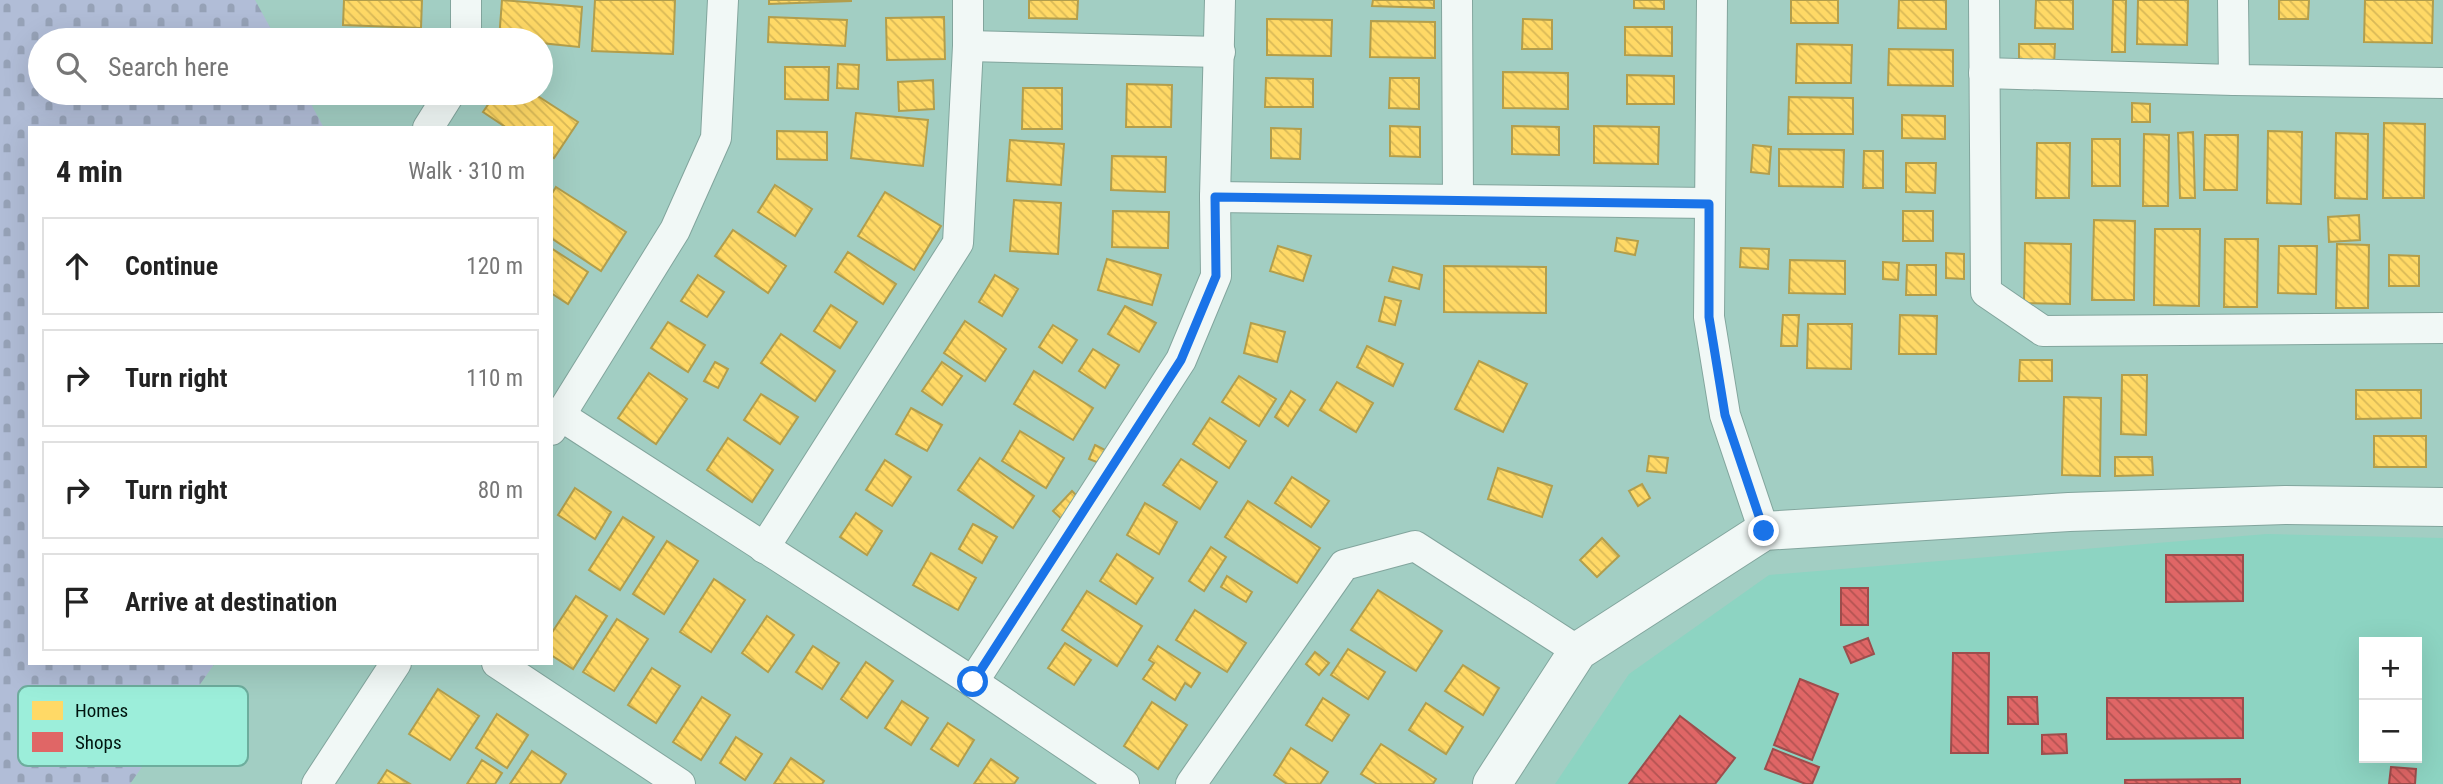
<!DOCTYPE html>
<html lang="en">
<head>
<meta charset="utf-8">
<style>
  :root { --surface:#fff; --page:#f2f2f2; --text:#222; --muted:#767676; --line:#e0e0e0 }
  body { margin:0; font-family:"Roboto Condensed",sans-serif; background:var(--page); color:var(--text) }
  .controls { position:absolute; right:21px; bottom:21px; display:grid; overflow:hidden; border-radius:0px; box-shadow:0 7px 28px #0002 }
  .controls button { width:63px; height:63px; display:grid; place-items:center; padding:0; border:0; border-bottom:2px solid var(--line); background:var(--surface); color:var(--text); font:35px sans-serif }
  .stop { position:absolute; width:21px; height:21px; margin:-16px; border:5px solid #1a73e8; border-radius:50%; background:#fff }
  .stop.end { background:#1a73e8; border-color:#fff; box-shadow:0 2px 7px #0008 }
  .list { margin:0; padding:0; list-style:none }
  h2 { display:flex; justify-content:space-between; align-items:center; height:91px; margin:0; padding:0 28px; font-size:30px }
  h2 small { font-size:23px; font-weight:400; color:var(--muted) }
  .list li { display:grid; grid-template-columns:46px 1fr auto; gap:21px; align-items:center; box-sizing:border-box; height:98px; margin:0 14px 14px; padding:0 14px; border:2px solid var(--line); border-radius:0px }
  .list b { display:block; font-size:26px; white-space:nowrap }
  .list em { font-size:23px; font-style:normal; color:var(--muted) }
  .icon { flex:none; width:38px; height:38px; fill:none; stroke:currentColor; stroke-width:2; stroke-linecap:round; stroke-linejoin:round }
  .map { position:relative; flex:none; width:2443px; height:784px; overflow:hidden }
  .search { position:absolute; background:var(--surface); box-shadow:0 7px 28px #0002; left:28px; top:28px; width:525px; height:77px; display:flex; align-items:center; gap:18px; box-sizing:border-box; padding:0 24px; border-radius:38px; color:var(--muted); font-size:26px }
  .panel { position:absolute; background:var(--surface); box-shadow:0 7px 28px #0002; left:28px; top:126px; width:525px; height:539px; border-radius:0px }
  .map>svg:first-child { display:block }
  .built { fill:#8dd4c2; fill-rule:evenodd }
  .cemetery { fill:url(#cemetery-stones) }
  .homes { fill:url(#homes-back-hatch); stroke:#b29e4c; stroke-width:2 }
  .shops { fill:url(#shops-back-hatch); stroke:#9d4d4c; stroke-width:2 }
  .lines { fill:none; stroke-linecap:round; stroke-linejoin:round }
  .street-casing { stroke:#82a59d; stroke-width:32 }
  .secondary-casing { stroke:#82a59d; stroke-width:40 }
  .street { stroke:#f1f8f6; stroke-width:30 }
  .secondary { stroke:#f1f8f6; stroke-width:38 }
  .route { stroke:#1a73e8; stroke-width:9 }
  .key { fill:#9ceeda; stroke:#6dad9d; stroke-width:2 }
  .key-label { font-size:19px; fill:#00140f }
</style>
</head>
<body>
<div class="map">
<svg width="2443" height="784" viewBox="0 0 2443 784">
  <defs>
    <pattern id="cemetery-stones" width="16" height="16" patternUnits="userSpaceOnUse" patternTransform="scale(1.75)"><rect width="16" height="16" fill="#b1bdd7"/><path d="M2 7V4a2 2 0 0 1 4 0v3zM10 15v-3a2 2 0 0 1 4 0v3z" fill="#96a2b7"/></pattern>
    <pattern id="homes-back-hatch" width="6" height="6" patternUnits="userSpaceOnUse" patternTransform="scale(1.75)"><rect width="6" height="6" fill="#ffd966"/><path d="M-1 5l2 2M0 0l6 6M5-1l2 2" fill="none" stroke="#d9b957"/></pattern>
    <pattern id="shops-back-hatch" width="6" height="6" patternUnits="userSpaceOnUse" patternTransform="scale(1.75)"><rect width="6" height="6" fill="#e06666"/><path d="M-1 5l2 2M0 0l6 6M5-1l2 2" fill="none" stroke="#b35352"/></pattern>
  </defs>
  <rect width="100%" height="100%" fill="#a2cec3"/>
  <!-- built -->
  <path class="built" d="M2267,534l176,4v246h-888l74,-110 140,-99zM2364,642h53v116h-53z"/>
  <!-- cemetery -->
  <polygon class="cemetery" points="0,0 255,0 277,40 40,40 40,93 305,93 324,128 30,128 30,663 215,663 130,784 0,784"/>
  <!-- homes -->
  <g class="homes">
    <polygon points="344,0 422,0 421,28 343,25"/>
    <polygon points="502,0 582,7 579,47 541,43 541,40 499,40"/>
    <polygon points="595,0 675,0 673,54 592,51"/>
    <polygon points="769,0 851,0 851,1 769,4"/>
    <polygon points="1029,0 1078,0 1077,19 1029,18"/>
    <polygon points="1373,0 1434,0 1434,8 1372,6"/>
    <polygon points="1634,0 1664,0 1664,9 1634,8"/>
    <rect x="1791" y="0" width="47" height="23"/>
    <polygon points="1899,0 1946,0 1946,29 1898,28"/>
    <polygon points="2036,0 2073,0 2073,29 2035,28"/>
    <polygon points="2113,0 2126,0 2125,52 2112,52"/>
    <polygon points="2138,0 2188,0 2187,45 2137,44"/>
    <polygon points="2279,0 2309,0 2308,19 2279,19"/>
    <polygon points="2365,0 2433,0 2432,43 2364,42"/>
    <polygon points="769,17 847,20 845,46 768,42"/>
    <polygon points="944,17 945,59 887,60 886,18"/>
    <polygon points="1267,19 1332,20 1331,56 1267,55"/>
    <polygon points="1523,19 1552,20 1552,49 1522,49"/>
    <polygon points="1371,21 1435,22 1435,58 1370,57"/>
    <polygon points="1625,27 1672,27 1672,56 1625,55"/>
    <polygon points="1797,44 1852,45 1851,83 1796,83"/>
    <polygon points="2019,44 2055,44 2054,65 2019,64"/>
    <polygon points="1889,49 1953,50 1953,86 1888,85"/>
    <polygon points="838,64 859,65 858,89 837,88"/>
    <polygon points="785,67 829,67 828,100 785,99"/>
    <polygon points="1503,72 1568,73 1568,109 1503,108"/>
    <polygon points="1627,75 1674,76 1674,104 1627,104"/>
    <polygon points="1266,78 1313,79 1313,107 1265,107"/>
    <polygon points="1390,78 1419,78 1419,109 1389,108"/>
    <polygon points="933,80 934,109 899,111 898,82"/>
    <polygon points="1127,84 1172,85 1171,127 1126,127"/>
    <polygon points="1023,88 1062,88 1062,129 1022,129"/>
    <polygon points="496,93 533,93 578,122 554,158 551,156 551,128 507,128 483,112"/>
    <polygon points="1789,97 1853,98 1853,134 1788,134"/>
    <polygon points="2132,103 2150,104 2150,122 2132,122"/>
    <polygon points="856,113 928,120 923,166 851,158"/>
    <polygon points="1902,115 1945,116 1945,139 1902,138"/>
    <polygon points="2384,123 2425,124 2424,198 2383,198"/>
    <polygon points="1390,126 1420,127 1420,157 1390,156"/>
    <polygon points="1512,126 1559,127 1559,155 1512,154"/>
    <polygon points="1594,126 1659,127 1658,164 1594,163"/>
    <polygon points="1271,128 1301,129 1300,159 1271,158"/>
    <polygon points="777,131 827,132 827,160 777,159"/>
    <polygon points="2268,131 2302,132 2301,204 2267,203"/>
    <polygon points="2193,132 2195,198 2180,198 2178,133"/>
    <polygon points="2336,133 2368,134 2367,199 2335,198"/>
    <polygon points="2144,134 2169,135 2168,206 2143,206"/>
    <polygon points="2205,135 2238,135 2237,190 2204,190"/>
    <rect x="2092" y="139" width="28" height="47"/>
    <polygon points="1010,140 1064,144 1061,185 1007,181"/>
    <polygon points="2037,143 2070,143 2069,198 2036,198"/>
    <polygon points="1753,145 1771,147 1769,174 1751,172"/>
    <polygon points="1779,149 1844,150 1843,187 1779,186"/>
    <polygon points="1864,151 1883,151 1883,188 1863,188"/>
    <polygon points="1112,156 1166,157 1165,192 1111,190"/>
    <polygon points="1906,163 1936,163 1935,193 1906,192"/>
    <polygon points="775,185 812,209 795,236 758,212"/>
    <polygon points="556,187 626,232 601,271 551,238 551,195"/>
    <polygon points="885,192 941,226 914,270 858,236"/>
    <polygon points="1014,200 1061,203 1058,254 1010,251"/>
    <polygon points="1113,211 1169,212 1168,248 1112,247"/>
    <rect x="1903" y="211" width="30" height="30"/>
    <polygon points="2359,215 2360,240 2329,242 2328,217"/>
    <polygon points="2094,220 2135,221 2134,300 2092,300"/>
    <polygon points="2155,229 2200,229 2199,306 2154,305"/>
    <polygon points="733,230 786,266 768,293 715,256"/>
    <polygon points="1617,238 1638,241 1635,255 1615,251"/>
    <polygon points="2225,239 2258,239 2257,307 2224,307"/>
    <polygon points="2025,243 2071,244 2070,304 2024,303"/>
    <polygon points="2337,244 2369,245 2368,308 2336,308"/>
    <polygon points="1278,246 1311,256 1303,281 1270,271"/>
    <polygon points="2279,246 2317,246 2316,294 2278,293"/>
    <polygon points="551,248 588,272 568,304 551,293"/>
    <polygon points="1741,248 1769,249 1768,269 1740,267"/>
    <polygon points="848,252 896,284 883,304 835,272"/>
    <polygon points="1946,253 1964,254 1964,279 1946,278"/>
    <polygon points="2389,255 2419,256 2419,286 2389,286"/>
    <polygon points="1107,259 1161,275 1152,305 1098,290"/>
    <polygon points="1790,260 1845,261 1845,294 1789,293"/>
    <polygon points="1883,262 1899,263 1898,280 1883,279"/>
    <polygon points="1907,265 1936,265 1936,295 1906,295"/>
    <polygon points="1444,266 1546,267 1546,313 1444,312"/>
    <polygon points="1393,267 1422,275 1419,289 1389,281"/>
    <polygon points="698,275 724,292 707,317 681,301"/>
    <polygon points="995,275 1018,289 1002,316 979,302"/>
    <polygon points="1385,297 1401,301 1395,325 1379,321"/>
    <polygon points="831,305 857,322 840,348 814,331"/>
    <polygon points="1125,306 1156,323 1139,352 1108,334"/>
    <polygon points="1783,315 1799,315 1797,346 1781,346"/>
    <polygon points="1900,315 1937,316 1936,354 1899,354"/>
    <polygon points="965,321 1006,349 985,381 944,353"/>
    <polygon points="668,322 705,345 688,372 651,348"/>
    <polygon points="1251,323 1285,332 1277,362 1244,353"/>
    <polygon points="1808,324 1852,324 1851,369 1807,368"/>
    <polygon points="1053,325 1077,340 1062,363 1039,347"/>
    <polygon points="781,334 835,371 815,401 761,363"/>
    <polygon points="1367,346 1403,364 1393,386 1357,367"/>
    <polygon points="1093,349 1119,365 1105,388 1079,371"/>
    <polygon points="2020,360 2052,360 2052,381 2019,381"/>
    <polygon points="1479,361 1527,384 1503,432 1455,409"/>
    <polygon points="715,362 728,369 718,388 704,381"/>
    <polygon points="942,362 962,376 942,405 922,391"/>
    <polygon points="1034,371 1093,408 1073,440 1014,404"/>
    <polygon points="649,373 687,399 656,444 618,418"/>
    <polygon points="2122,375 2147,375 2146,435 2121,434"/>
    <polygon points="1239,376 1276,399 1259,426 1222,402"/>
    <polygon points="1337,382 1373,403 1356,432 1320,410"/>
    <polygon points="2356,390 2421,390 2421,418 2356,419"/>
    <polygon points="1291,391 1305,400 1288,426 1275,417"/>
    <polygon points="761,394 798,417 780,444 744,420"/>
    <polygon points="2064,397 2101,398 2100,476 2062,475"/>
    <polygon points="911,408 942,425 927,451 896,434"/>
    <polygon points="1210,418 1246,441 1229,468 1193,444"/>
    <polygon points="1020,431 1064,458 1046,488 1002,461"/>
    <rect x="2374" y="436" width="52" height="31"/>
    <polygon points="728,438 773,470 752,502 707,470"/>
    <polygon points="1095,445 1109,452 1104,465 1089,459"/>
    <polygon points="1649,456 1668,458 1666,473 1647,471"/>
    <polygon points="2115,457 2152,457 2153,475 2115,476"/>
    <polygon points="980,458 1034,496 1013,528 958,490"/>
    <polygon points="1181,459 1217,482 1200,509 1163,485"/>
    <polygon points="885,460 911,477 892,506 866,490"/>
    <polygon points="1498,468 1552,486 1542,517 1488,499"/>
    <polygon points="1292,477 1329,501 1311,527 1275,503"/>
    <polygon points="1642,484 1650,498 1638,506 1629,491"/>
    <polygon points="575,488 611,512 595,539 558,515"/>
    <polygon points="1072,491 1082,501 1064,521 1053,511"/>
    <polygon points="1248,501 1320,548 1297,583 1225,537"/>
    <polygon points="1145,503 1177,522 1159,554 1127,535"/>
    <polygon points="856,513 882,531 867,555 840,537"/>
    <polygon points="623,517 654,537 620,590 589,570"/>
    <polygon points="973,524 997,537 982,563 959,549"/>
    <polygon points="1602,538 1619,556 1597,577 1580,560"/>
    <polygon points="667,541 698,561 664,614 633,594"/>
    <polygon points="1211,547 1226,557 1204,591 1189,581"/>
    <polygon points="931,553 976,578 958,610 913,585"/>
    <polygon points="1117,554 1153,578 1136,604 1100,581"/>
    <polygon points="1227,576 1252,592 1246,602 1221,587"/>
    <polygon points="714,579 745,600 711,652 680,632"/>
    <polygon points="1378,590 1442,631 1416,671 1351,630"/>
    <polygon points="1087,591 1142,626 1117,666 1062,630"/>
    <polygon points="576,596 607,616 573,669 551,655 551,634"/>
    <polygon points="1195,610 1246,643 1227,672 1176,640"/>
    <polygon points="767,616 794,635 768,672 742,653"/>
    <polygon points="617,619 648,639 614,691 583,672"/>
    <polygon points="1065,643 1091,660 1074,685 1048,668"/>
    <polygon points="813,646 839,663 822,689 796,672"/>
    <polygon points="1158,646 1200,673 1191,687 1185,683 1175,700 1143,679 1154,663 1149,660"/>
    <polygon points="1348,649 1385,672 1368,699 1331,675"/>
    <polygon points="1315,652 1329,663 1319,675 1306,664"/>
    <polygon points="866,662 893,681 867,718 841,699"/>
    <polygon points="1463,665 1499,688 1483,715 1445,691"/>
    <polygon points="652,668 680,686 656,723 628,705"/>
    <polygon points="438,689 479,716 450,760 409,734"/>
    <polygon points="702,697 730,715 701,760 673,742"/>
    <polygon points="1323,698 1349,715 1332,741 1306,725"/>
    <polygon points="902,701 928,718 911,745 885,728"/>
    <polygon points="1152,702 1187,725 1158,769 1124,746"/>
    <polygon points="1426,703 1463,727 1446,754 1409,730"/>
    <polygon points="497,714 528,735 507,768 476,748"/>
    <polygon points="948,723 974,740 958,766 931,749"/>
    <polygon points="736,737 762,754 745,780 720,763"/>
    <polygon points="1381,744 1436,779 1433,784 1377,784 1361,774"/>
    <polygon points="1291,748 1328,772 1320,784 1287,784 1274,775"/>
    <polygon points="532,751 566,774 560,784 510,784"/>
    <polygon points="791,758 824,781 822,784 774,784"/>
    <polygon points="991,759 1018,778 1014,784 974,784"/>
    <polygon points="482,760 502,773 495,784 467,784"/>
    <polygon points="387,770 410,784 378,784"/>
  </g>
  <!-- shops -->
  <g class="shops">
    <polygon points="2166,555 2243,555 2243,601 2166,602"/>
    <rect x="1841" y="588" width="27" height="37"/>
    <polygon points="1868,638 1874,654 1851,663 1844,647"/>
    <polygon points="1953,653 1989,653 1988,753 1951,753"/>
    <polygon points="1800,679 1838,694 1812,760 1774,745"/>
    <polygon points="2008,697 2037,697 2038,724 2008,724"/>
    <polygon points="2107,698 2243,698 2243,738 2107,739"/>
    <polygon points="1680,716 1735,758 1715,784 1629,784"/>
    <polygon points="2066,734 2067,753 2042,754 2042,735"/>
    <polygon points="1773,749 1819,767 1812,784 1806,784 1765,769"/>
    <polygon points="2391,767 2416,769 2415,784 2389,784"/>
    <polygon points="2240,779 2240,784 2125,784 2125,780"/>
  </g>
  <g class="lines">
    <!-- street casing -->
    <g class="street-casing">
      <g id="street">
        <polyline points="1457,0 1458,199"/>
        <polyline points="1712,0 1709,317 1725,415 1764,531"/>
        <polyline points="1984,0 1986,292 2043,331 2443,328"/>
        <polyline points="2233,0 2234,80 2443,83"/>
        <polyline points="466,40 466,0"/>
        <polyline points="968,46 1220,52"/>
        <polyline points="1984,73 2234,80"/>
        <polyline points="428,128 450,93"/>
        <polyline points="1215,197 1709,203"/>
        <polyline points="561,416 973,682 1124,784"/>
        <polyline points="551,430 675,230 716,138 723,0"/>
        <polyline points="764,548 958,243 968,46 968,0"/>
        <polyline points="497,663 680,784"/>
        <polyline points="973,682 1181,360 1216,276 1215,197 1220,0"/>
        <polyline points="317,784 396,663"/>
        <polyline points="1191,784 1344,565 1415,546 1578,651"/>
      </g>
    </g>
    <!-- secondary casing -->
    <g class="secondary-casing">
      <polyline id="secondary" points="1492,784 1578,651 1764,531 2069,512 2285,505 2443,507"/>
    </g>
    <!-- street -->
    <use href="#street" class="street"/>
    <!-- secondary -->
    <use href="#secondary" class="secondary"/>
  </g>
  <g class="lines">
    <!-- route -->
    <polyline class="route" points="973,682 1181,360 1216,276 1215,197 1709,204 1709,317 1725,415 1764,531"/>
  </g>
  <!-- legend -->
  <rect x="18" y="686" width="230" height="80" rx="10" class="key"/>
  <rect x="32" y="701" width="31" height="19" fill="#ffd966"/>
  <rect x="32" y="732" width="31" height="20" fill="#e06666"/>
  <g class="key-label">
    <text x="75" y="717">Homes</text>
    <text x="75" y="749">Shops</text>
  </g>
</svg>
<div class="controls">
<button>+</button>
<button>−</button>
</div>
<div class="stop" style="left:973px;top:682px"></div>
<div class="stop end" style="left:1764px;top:531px"></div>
<div class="search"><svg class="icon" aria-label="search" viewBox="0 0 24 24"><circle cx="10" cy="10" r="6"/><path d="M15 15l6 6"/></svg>Search here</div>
<section class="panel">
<h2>4 min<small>Walk · 310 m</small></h2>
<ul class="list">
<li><svg class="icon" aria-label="ahead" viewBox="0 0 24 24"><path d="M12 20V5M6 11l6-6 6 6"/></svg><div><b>Continue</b></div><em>120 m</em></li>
<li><svg class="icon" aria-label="right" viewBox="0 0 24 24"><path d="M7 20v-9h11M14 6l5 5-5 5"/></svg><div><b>Turn right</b></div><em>110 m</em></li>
<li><svg class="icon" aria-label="right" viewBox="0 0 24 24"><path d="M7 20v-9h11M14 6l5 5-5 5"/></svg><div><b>Turn right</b></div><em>80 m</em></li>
<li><svg class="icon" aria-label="arrive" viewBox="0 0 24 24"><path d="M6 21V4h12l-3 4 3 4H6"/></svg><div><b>Arrive at destination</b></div></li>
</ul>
</section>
</div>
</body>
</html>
